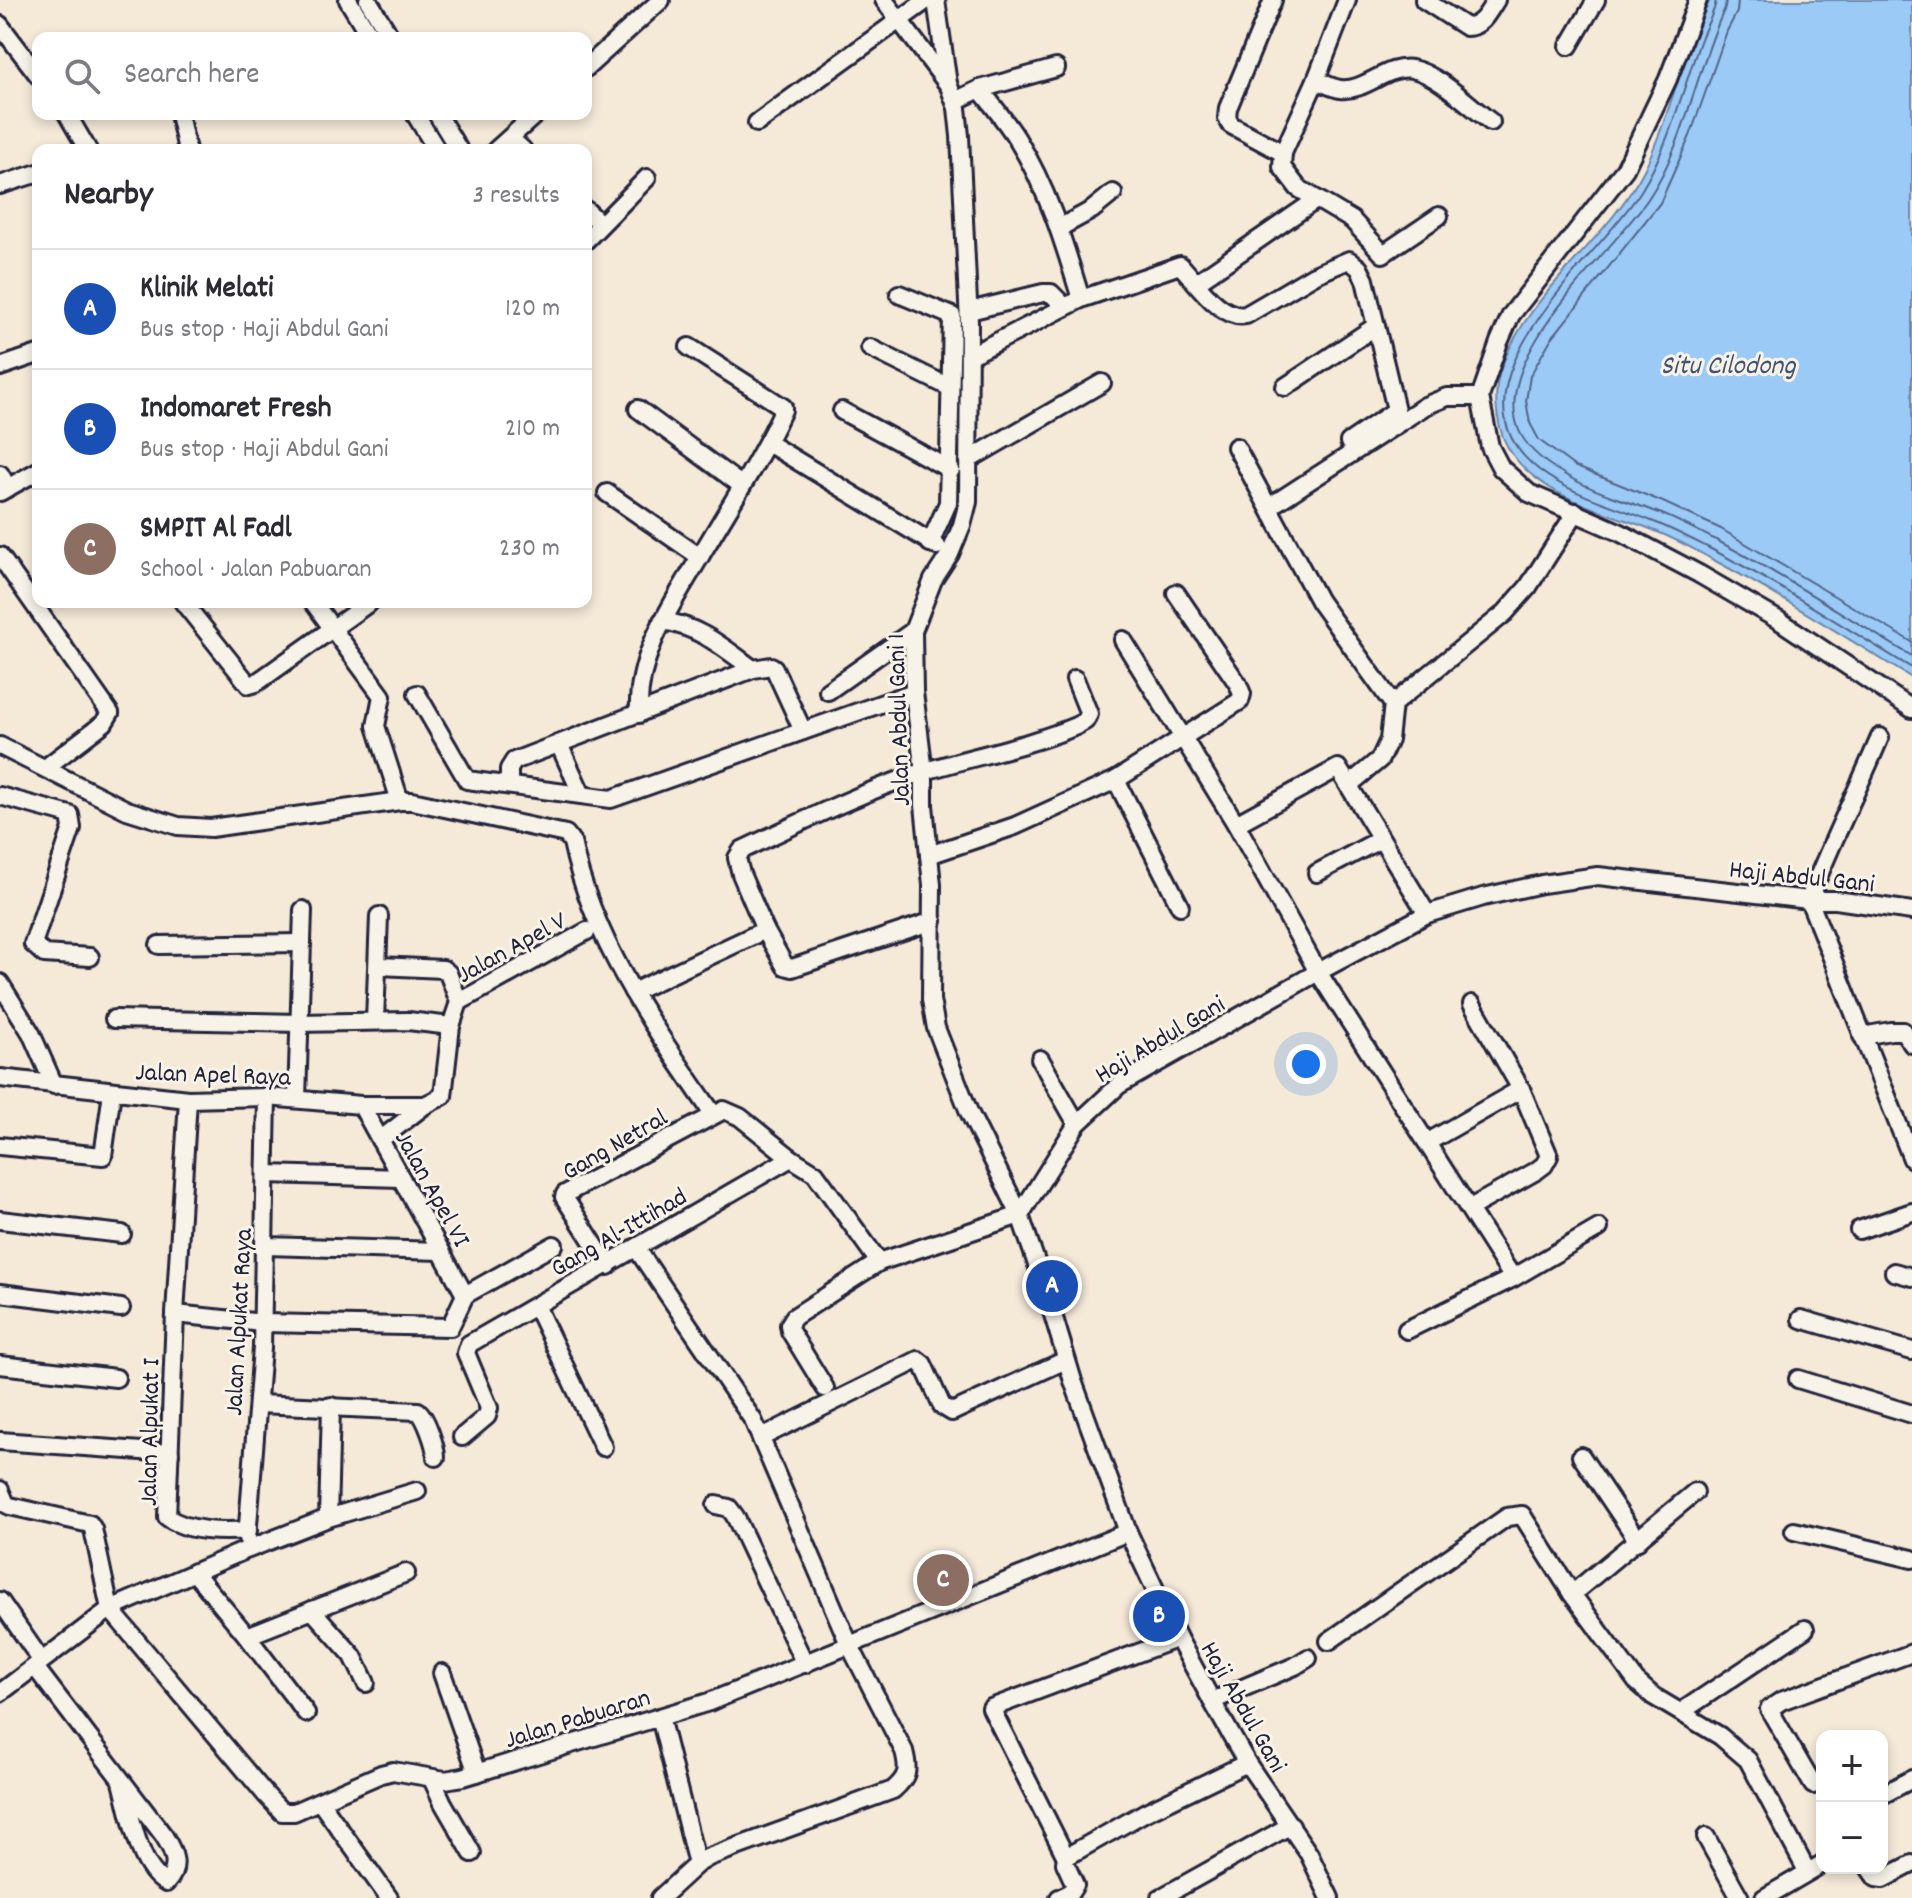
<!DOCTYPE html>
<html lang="en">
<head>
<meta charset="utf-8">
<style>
  :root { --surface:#fff; --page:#f2f2f3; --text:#2b2b33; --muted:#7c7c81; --line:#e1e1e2; --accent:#1a73e8 }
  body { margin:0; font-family:Dekko,sans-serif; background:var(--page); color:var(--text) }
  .controls { position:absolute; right:24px; bottom:24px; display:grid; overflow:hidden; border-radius:16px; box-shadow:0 4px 12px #0003 }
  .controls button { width:72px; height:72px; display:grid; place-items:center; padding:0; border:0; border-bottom:2px solid var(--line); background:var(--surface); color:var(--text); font:40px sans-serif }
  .you { position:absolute; left:1306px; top:1064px; width:28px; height:28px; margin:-20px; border:6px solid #fff; border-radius:50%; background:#1a73e8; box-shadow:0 0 0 12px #1a73e833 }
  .badge { display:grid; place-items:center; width:52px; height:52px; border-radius:50%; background:var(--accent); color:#fff; font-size:26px; font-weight:700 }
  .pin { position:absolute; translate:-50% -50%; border:4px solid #fff; box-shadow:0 2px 8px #0006 }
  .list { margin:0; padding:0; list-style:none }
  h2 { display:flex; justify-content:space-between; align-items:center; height:104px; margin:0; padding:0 32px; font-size:34px }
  h2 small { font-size:26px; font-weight:400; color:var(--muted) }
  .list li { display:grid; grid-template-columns:52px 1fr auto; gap:24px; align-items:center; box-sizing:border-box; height:120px; padding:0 32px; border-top:2px solid var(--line) }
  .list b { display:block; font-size:30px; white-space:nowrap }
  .list p { margin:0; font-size:26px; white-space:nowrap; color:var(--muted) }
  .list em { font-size:26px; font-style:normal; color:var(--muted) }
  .icon { flex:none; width:44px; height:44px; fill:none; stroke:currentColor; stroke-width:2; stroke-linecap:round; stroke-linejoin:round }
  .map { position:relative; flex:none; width:1912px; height:1898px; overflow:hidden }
  .search { position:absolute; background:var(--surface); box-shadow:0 4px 12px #0003; left:32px; top:32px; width:560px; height:88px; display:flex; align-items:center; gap:20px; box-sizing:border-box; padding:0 28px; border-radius:16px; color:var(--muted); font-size:30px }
  .panel { position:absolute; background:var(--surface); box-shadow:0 4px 12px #0003; left:32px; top:144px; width:560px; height:464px; border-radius:16px }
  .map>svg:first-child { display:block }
  .water { fill:#9bcaf7; stroke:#6b87ac; stroke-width:2 }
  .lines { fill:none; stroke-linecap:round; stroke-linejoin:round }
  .shore { stroke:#526586; stroke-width:2 }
  .street-casing { stroke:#22223b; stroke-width:22 }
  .street { stroke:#f7f3e8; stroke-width:16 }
  .labels { text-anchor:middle; stroke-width:6; stroke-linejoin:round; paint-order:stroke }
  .street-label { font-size:26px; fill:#22223b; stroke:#f7f3e8 }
  .water-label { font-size:28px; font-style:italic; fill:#465473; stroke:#f7f3e8 }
</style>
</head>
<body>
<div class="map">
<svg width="1912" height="1898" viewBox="0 0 1912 1898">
  <rect width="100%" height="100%" fill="#f5e9d8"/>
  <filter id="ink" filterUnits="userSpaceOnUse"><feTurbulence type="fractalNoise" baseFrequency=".0125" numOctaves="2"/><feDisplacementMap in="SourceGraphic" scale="16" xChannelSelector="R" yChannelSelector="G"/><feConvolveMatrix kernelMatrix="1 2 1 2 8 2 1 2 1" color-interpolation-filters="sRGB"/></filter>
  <g filter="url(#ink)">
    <!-- water -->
    <path class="water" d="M1710,0h202v678c-67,-41 -134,-84 -204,-121 -19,-11 -40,-21 -60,-29 -45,-17 -101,-30 -133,-70 -19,-23 -24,-64 -13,-92 27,-75 106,-126 142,-196 27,-55 38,-116 66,-170z"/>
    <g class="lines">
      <!-- shore -->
      <g class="shore">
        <path d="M1716,0c-1,13 -11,27 -15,39 -18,50 -32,107 -60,152 -44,69 -207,197 -103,278 34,27 77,36 116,53 18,7 37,17 55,26 69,35 136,80 203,120"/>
        <path d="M1726,0l-1,8c-29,61 -39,135 -77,191 -39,57 -156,155 -130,229 8,21 27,35 46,46 27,17 60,26 90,37 20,7 40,18 60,28 68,35 132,78 198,117"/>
        <polyline points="1738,0 1737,12 1727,31 1690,136 1660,203 1551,339 1530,376 1526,401 1530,423 1539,440 1574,466 1663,502 1721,529 1912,642"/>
      </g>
      <!-- street casing -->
      <g class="street-casing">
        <g id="street">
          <polyline points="348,0 371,38"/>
          <polyline points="368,0 391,38"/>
          <polyline points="884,0 949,86 957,108 960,136 969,323 968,502 962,525 950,554 933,580 913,631 914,692 924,772 924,805 932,885 931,1000 936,1028 969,1112 1020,1215 1045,1288 1073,1381 1128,1532 1178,1638 1212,1701 1247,1763 1309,1854 1330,1898"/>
          <polyline points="936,0 948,84"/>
          <polyline points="1273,0 1228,108 1227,118 1231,125 1283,153"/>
          <polyline points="1347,0 1316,80 1283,153 1282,167 1298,188 1352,220 1383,254 1439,216"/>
          <path d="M1424,0l42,27c16,0 22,-15 30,-27"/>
          <polyline points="0,25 38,75"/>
          <polyline points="1569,46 1596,0"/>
          <polyline points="586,68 661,0"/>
          <path d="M1316,80c7,3 16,8 24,9 26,3 47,-25 72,-20 24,4 59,38 79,53"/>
          <path d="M980,89c12,16 26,32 37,50 31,50 47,104 64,160"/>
          <polyline points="955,101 980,89 1056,68"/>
          <polyline points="67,114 88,150"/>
          <polyline points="179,114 187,150"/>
          <polyline points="415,114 437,150"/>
          <polyline points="437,114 459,150"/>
          <polyline points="757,123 927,0"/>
          <polyline points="510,138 523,150"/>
          <polyline points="496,150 536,114"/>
          <polyline points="0,185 38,173"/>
          <polyline points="586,210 601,224"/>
          <polyline points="1059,228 1092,210 1113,193"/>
          <polyline points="586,240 647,178"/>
          <polyline points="1197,282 1316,200"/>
          <polyline points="899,294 952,316 948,503 930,543"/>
          <polyline points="969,311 1043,293 1051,293 1065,307"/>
          <polyline points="870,348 949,387"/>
          <path d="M969,356l112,-57 99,-34c16,16 40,55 66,50l68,-40 35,-15 10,8 6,12 31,130 -47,32"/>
          <polyline points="0,367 38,354"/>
          <polyline points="1285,387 1376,326"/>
          <polyline points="1480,397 1490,447 1501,468 1529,493 1619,532 1699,574 1780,621 1912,709"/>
          <polyline points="638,409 741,485"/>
          <polyline points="842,411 951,470"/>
          <polyline points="768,443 937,546"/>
          <polyline points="1236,447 1319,601 1393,704"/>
          <polyline points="970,459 1102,383"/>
          <polyline points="0,474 8,488"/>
          <polyline points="0,492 38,471"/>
          <polyline points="607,493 700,557"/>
          <polyline points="1269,507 1425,406 1447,397 1480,397 1499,342 1511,315 1625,169 1668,79 1698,0"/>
          <polyline points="0,556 110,713 104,723 45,768"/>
          <polyline points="183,602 249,685 256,683 370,602"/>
          <polyline points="313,602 382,696 376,726 400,801"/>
          <path d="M662,621c37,5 62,27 91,48"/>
          <polyline points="1123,640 1236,824 1318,972 1513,1278"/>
          <polyline points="828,691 913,631"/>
          <polyline points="417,694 467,780 611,799 914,692"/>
          <path d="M639,714c-3,-60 33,-109 62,-159 28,-48 59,-95 82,-145v-3l-94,-60"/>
          <path d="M1880,737c-23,55 -50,107 -71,163l103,259"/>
          <polyline points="559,744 582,795"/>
          <path d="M0,746l127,64 51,16 33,2 189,-27h12l154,33 6,8c21,101 84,189 141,272"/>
          <polyline points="1116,780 1180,906"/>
          <polyline points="509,785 509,769 514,761 753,669 771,666 774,668 803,731"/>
          <polyline points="1349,785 1380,759 1389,740 1393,704 1505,613 1528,587 1576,512"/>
          <polyline points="0,796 70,815 72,828 33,944 44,954 90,957"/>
          <polyline points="1236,824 1338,768 1427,914"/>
          <polyline points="929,855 1015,826 1116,780 1240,701 1242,694 1238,684 1176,593"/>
          <polyline points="1317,873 1381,839"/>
          <path d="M765,930l-24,-56 -4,-16 5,-8c59,-28 118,-57 180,-78 51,-16 104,-25 154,-46l9,-5 4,-7 -14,-35"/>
          <polyline points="159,945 302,943"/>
          <polyline points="379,966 443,969 448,973 459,1002 451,1026 443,1096 425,1105 380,1140"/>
          <polyline points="0,983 31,1033 54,1085"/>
          <polyline points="633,992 765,930 785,966 792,968 933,921"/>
          <polyline points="459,1002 587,931"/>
          <polyline points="114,1019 298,1023 408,1021 451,1026"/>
          <polyline points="375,1021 379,916"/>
          <polyline points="1862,1036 1891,1031 1903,1031 1912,1044"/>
          <polyline points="1040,1059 1077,1124"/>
          <polyline points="0,1078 188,1099 267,1097 361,1105 425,1105"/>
          <path d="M188,1099l-13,215 -8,203c20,15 57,15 81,13"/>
          <polyline points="297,1099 303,910"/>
          <polyline points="361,1105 465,1295"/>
          <polyline points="1428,1142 1521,1089"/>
          <polyline points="0,1146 103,1156 112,1092"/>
          <polyline points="267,1174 401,1178"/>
          <polyline points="1470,1208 1536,1171 1544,1165 1549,1156 1521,1089 1472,1004"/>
          <polyline points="1020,1215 1077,1124 1119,1085 1318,972 1427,914 1483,897 1542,884 1598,876 1809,900 1836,900 1912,911"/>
          <polyline points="0,1220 122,1234"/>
          <polyline points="1859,1230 1912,1212"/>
          <polyline points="265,1246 441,1251"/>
          <path d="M637,1249l116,171 96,224 55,107c5,19 4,26 -11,39l-184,67 -12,7 -37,34"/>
          <polyline points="608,1266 564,1197 565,1194 724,1110 740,1117 791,1158 815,1173 879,1262"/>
          <polyline points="1894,1272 1912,1277"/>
          <polyline points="0,1293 121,1308"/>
          <polyline points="465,1295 554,1245"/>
          <polyline points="536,1306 603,1447"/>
          <polyline points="175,1314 263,1323 450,1327 465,1295"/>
          <polyline points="1801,1319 1912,1351"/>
          <polyline points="1407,1330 1513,1278 1599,1228"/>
          <polyline points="0,1365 116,1378"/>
          <polyline points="1798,1379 1912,1414"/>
          <polyline points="825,1388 790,1331 789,1325 794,1317 879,1262 1020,1215"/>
          <path d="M258,1404l160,7c8,6 18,36 18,46"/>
          <polyline points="462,1437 487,1416 489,1408 466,1353 469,1344 791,1158"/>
          <polyline points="762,1437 918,1360 923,1364 942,1406 952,1412 1066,1360"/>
          <polyline points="0,1441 170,1453"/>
          <polyline points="1581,1456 1638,1541"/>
          <polyline points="0,1490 6,1504 10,1506 90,1524 93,1529 110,1609 266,1795 282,1812 294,1812 381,1774 393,1771 445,1780 463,1777 709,1702 1128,1532"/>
          <polyline points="716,1505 729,1508 735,1516 805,1664"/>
          <polyline points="328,1518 331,1406"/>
          <polyline points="1794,1531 1912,1559"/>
          <polyline points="247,1538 262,1348 267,1097"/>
          <polyline points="194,1572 247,1636 306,1713"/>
          <polyline points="1572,1594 1695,1492"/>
          <polyline points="0,1601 41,1660"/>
          <polyline points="312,1610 353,1656 366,1683"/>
          <polyline points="247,1636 406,1573"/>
          <polyline points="1329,1641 1507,1517 1522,1515 1572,1594 1636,1681 1653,1696 1720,1736 1748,1760 1807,1871"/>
          <path d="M35,1667l129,169c10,16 17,31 2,47 -28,-15 -36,-72 -44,-101"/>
          <polyline points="442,1673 477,1773"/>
          <polyline points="0,1693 110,1609 246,1550 328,1518 417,1491"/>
          <polyline points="1212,1701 1295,1666 1308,1658"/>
          <polyline points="1681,1712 1805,1629"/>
          <polyline points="660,1717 697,1864"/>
          <polyline points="432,1779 443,1803 472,1853"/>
          <polyline points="1813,1785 1769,1709 1781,1701 1912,1653"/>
          <polyline points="1882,1795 1912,1779"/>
          <polyline points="321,1803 389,1898"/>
          <polyline points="1706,1837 1740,1898"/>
          <polyline points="1066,1857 991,1708 1178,1638"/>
          <polyline points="1869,1868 1876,1878 1883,1879 1912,1864"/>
          <polyline points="1059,1898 1070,1893 1075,1885 1065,1863 1066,1857 1144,1813 1247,1763"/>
          <polyline points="1160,1898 1291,1825"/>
          <polyline points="1764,1898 1822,1864"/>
        </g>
      </g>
      <!-- street -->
      <use href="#street" class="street"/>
    </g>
  </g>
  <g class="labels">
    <!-- street labels -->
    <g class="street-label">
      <text transform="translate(897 720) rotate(-92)" y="9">Jalan Abdul Gani 1</text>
      <text transform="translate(1802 875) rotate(6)" y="9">Haji Abdul Gani</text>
      <text transform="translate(511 946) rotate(-29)" y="9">Jalan Apel V</text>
      <text transform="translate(1159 1038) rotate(-31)" y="9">Haji Abdul Gani</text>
      <text transform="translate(213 1073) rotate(2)" y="9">Jalan Apel Raya</text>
      <text transform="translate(614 1143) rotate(-30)" y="9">Gang Netral</text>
      <text transform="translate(434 1188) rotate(61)" y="9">Jalan Apel VI</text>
      <text transform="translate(618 1231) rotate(-30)" y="9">Gang Al-Ittihad</text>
      <text transform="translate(237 1322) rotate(-87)" y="9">Jalan Alpukat Raya</text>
      <text transform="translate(148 1432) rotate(-89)" y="9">Jalan Alpukat I</text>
      <text transform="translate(1245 1706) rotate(60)" y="9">Haji Abdul Gani</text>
      <text transform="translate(577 1717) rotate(-17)" y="9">Jalan Pabuaran</text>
    </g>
    <!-- water labels -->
    <g class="water-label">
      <text x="1728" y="373">Situ Cilodong</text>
    </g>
  </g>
</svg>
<div class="controls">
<button>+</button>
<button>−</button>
</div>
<div class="you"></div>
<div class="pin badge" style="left:1052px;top:1286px;background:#1a4fb4">A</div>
<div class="pin badge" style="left:1159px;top:1616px;background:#1a4fb4">B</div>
<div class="pin badge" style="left:943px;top:1580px;background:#8d6e63">C</div>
<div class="search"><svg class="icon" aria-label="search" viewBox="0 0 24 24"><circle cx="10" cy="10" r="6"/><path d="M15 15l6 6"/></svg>Search here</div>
<section class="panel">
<h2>Nearby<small>3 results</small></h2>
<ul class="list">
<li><span class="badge" style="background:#1a4fb4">A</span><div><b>Klinik Melati</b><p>Bus stop · Haji Abdul Gani</p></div><em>120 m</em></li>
<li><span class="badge" style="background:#1a4fb4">B</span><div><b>Indomaret Fresh</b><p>Bus stop · Haji Abdul Gani</p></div><em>210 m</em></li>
<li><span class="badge" style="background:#8d6e63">C</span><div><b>SMPIT Al Fadl</b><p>School · Jalan Pabuaran</p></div><em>230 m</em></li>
</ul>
</section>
</div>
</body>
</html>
